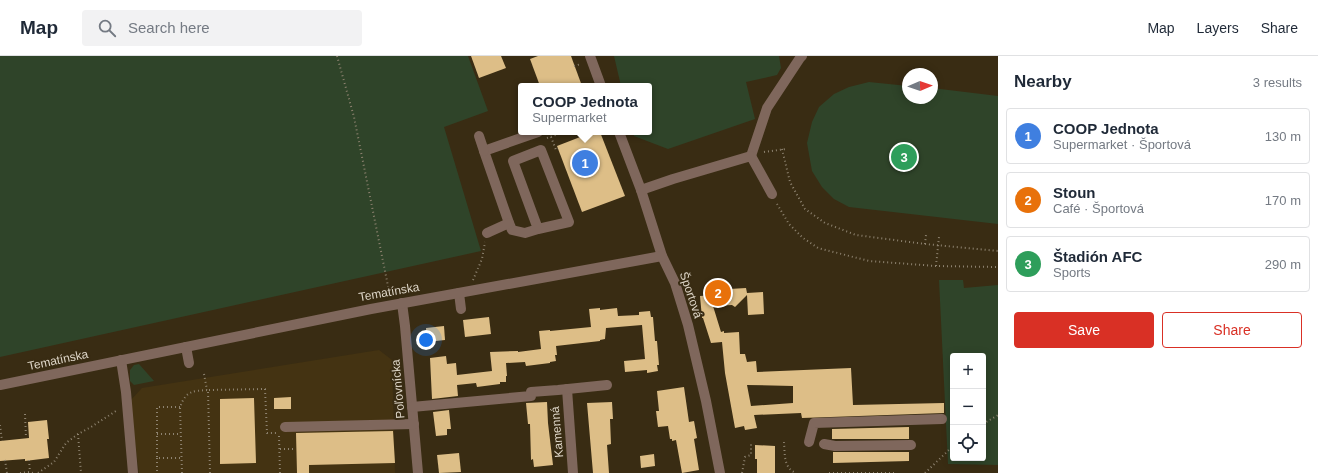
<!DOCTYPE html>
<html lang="en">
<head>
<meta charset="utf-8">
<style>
  :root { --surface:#fff; --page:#f2f2f3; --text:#1f2937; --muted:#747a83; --line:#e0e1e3; --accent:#d93025 }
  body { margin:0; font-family:Helvetica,sans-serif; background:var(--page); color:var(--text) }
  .controls { position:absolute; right:12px; bottom:12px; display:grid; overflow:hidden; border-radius:4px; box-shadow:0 2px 10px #0003 }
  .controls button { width:36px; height:36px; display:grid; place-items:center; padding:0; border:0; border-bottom:1px solid var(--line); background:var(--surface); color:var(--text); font:20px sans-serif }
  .compass { position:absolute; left:902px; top:12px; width:36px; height:36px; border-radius:50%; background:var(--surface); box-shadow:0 2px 10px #0003; rotate:88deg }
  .you { position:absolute; left:426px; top:284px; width:14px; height:14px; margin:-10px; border:3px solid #fff; border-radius:50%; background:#1a73e8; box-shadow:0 0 0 6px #1a73e833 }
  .badge { display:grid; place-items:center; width:26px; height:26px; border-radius:50%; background:var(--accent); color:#fff; font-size:13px; font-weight:700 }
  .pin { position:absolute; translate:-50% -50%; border:2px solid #fff; box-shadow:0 1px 4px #0006 }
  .popup { position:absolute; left:518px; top:27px; width:134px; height:52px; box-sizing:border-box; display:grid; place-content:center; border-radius:4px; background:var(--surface); filter:drop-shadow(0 1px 3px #0005); font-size:13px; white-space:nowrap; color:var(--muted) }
  .popup b { font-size:15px; color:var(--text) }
  .popup::after { content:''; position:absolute; left:50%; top:100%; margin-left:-8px; border:8px solid transparent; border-top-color:var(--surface) }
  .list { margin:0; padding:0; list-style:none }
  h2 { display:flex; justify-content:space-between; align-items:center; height:52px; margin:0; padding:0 16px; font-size:17px }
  h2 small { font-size:13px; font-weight:400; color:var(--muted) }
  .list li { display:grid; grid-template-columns:26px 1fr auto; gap:12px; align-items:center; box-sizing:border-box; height:56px; margin:0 8px 8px; padding:0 8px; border:1px solid var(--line); border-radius:4px }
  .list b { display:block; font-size:15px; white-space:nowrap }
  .list p { margin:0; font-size:13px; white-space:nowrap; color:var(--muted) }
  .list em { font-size:13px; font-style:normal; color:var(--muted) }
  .actions { display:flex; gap:8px; padding:12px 16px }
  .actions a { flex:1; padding:9px 0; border:1px solid var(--accent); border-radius:4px; text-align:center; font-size:14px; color:var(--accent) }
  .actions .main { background:var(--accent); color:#fff }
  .icon { flex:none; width:22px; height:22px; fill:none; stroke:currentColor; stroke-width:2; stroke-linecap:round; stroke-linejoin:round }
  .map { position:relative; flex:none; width:998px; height:417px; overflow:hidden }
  header { display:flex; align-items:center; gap:24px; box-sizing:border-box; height:56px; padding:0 20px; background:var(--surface); border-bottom:1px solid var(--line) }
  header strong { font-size:19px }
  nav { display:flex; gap:22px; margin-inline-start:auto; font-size:14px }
  .search { width:280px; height:36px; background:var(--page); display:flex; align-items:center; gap:10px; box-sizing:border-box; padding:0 14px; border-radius:4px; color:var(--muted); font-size:15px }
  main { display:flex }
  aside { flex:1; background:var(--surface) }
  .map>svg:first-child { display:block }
  .built { fill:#443312 }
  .green { fill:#2f4429; fill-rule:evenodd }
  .building { fill:#ddbe87; fill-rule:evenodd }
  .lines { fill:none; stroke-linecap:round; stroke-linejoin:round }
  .path { stroke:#8e8370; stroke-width:2; stroke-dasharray:1 3; stroke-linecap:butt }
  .minor { stroke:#7f675c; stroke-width:10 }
  .labels { text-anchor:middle; stroke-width:4; stroke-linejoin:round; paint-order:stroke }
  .street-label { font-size:12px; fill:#dfd7c9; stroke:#392c13 }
</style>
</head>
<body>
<header>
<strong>Map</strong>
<div class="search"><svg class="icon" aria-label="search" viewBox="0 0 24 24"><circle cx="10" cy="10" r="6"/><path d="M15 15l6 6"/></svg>Search here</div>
<nav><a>Map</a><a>Layers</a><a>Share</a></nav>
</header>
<main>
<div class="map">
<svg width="998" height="417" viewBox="0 0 998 417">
  <rect width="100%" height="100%" fill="#392c13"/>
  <!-- built -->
  <polygon class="built" points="379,294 392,304 395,417 139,417 130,345 142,332"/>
  <!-- green -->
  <g class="green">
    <polygon points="0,0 468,0 488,55 444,71 481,195 0,301"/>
    <polygon points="614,0 779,0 781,12 777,19 746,26 755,63 668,93 634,80 633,76 649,76 649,30 621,30"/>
    <polygon points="869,26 908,30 908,42 932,42 932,32 998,40 998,168 849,151 834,143 822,131 812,115 807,87 812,66 819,51 834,38 849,31"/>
    <path d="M939,224h24l1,8 34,-3v180l-50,-1zM953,300h30v102h-30z"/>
    <polygon points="139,308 154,325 134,329 130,325 130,314 134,309"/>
  </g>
  <!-- building -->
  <g class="building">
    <polygon points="471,0 501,0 506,12 479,22"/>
    <polygon points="538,0 571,0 582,30 540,30 530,3"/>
    <polygon points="593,76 600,76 625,140 582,156 557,90"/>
    <path d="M746,232l1,5 16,-1 1,22 -16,1 -1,-20 -12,12 -3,-2 -19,1 8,26 3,-1v2l15,-1 1,22h5l2,8 9,-1 1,11 94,-4 2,37 91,-2v10l-142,5 -1,-5 -47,2 3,13 -12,2 -1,-4 -9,2 -10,-55 -3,-31 -11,1 -8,-25h-1l-2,-22 13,-1v-5zM747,329l46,1v17l-42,3z"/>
    <polygon points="600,252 600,254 617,252 618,260 639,259 639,256 650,255 651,261 653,261 655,285 657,285 659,309 657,309 658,315 647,317 647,314 625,316 624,305 645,303 642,269 606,272 605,283 600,284 600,285 556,290 557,299 555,299 556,305 550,306 550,307 526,310 525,306 506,307 507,320 506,320 506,326 500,326 500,328 477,331 476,327 457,329 458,340 432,343 430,302 446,300 447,308 456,307 457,319 492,315 490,296 518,295 518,296 541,293 539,275 550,274 550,275 591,271 589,253"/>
    <polygon points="489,261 491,278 465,281 463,264"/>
    <polygon points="444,270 445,284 427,286 426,272"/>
    <polygon points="684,331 689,366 694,365 697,382 694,383 699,414 682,417 676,384 672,385 672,383 670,383 668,370 658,371 656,355 659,355 657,335"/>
    <polygon points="291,341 291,353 274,353 274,342"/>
    <polygon points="254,342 256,407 220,408 220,343"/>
    <polygon points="547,346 548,367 553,409 534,411 533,403 531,404 530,368 528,368 526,347"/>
    <polygon points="612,346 613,363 610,363 611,388 607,389 609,417 593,417 587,347"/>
    <polygon points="449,354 451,373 447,373 447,379 436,380 433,356"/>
    <polygon points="47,364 49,383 47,383 49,402 25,405 25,403 0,405 0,385 29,382 28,366"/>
    <polygon points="909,371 909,383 832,383 832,373"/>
    <polygon points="393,375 395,407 309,409 309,417 297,417 296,377"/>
    <polygon points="755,389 775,390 775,417 757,417 757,403 755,403"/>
    <polygon points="833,396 909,396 909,405 833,407"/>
    <polygon points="459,397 461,416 439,417 437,399"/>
    <polygon points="654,398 655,410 641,412 640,400"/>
  </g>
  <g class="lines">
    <!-- path -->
    <g class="path">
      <polyline points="337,0 354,61 390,240"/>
      <polyline points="574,10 581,8"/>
      <polyline points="551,81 556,94 558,93"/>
      <polyline points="547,82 564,76"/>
      <polyline points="782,93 790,126 805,153 825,167 856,179 925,188 998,195"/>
      <polyline points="764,96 786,93"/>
      <polyline points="777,148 789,168 803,182 818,192 869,205 936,210 998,211"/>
      <polyline points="925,188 926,179"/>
      <polyline points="936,210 939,181"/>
      <polyline points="473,224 482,203 485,186"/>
      <polyline points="204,318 207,334"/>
      <polyline points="180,351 157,351 157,402 181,402"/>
      <polyline points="25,358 26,382"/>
      <polyline points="983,368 998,359"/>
      <polyline points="0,369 2,385"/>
      <polyline points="78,378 81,417"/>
      <polyline points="157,378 181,378"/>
      <polyline points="279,380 280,417"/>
      <path d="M784,386c1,11 -1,26 12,31"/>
      <polyline points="280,393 296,393"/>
      <polyline points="157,402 157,417"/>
      <polyline points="5,404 7,417"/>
      <polyline points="29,404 30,416"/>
      <polyline points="20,417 30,416 33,417"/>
      <polyline points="38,417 54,406 66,387 78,378 91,371 116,355"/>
      <path d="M182,417l-2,-66c6,-16 12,-16 28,-17"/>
      <polyline points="210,417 208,334 265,333 267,377 278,377"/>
      <polyline points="742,417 745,401 751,399 751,386"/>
      <polyline points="829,417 894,417"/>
      <polyline points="925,417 953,390"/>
    </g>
    <!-- minor -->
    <g class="minor">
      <polyline points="590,0 601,30"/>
      <polyline points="538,76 484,95 509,167 512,174 525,177 538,173 569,166 541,94 513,105 538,173"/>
      <polyline points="619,76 641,134 662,200 675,227 688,269 706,345 720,417"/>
      <polyline points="479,80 484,95"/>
      <polyline points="751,100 767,52 800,2 802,0"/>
      <polyline points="641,134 673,123 751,100 772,138"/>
      <polyline points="487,177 509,167"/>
      <polyline points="459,237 461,253"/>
      <polyline points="402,247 405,270 418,417"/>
      <polyline points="186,291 189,307"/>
      <polyline points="121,304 126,336 133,417"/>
      <polyline points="0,329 371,253 662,200"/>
      <polyline points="567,333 573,417"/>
      <polyline points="412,351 531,340 531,336 558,334 607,329"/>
      <polyline points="285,371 414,368"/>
      <polyline points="809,386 814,367 942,363"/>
      <polyline points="824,388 835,390 911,389"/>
    </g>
  </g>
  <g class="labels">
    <!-- street labels -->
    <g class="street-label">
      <text transform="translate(389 236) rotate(-10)" y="4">Tematínska</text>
      <text transform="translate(691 239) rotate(71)" y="4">Športová</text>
      <text transform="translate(58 304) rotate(-12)" y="4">Tematínska</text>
      <text transform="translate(398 333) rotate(-95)" y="4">Poľovnícka</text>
      <text transform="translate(557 376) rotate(-95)" y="4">Kamenná</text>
    </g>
  </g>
</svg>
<div class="controls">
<button>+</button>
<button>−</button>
<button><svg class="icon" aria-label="locate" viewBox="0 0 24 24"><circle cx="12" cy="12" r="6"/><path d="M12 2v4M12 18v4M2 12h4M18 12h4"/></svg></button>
</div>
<svg class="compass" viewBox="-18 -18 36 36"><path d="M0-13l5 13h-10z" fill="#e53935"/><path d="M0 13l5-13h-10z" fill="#747a83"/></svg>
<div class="you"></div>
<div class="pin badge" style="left:585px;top:107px;background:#3f7fe0">1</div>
<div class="popup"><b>COOP Jednota</b>Supermarket</div>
<div class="pin badge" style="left:718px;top:237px;background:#e8710a">2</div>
<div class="pin badge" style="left:904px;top:101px;background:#2e9e5b">3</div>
</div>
<aside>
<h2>Nearby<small>3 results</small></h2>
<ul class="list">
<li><span class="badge" style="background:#3f7fe0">1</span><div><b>COOP Jednota</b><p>Supermarket · Športová</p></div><em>130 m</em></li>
<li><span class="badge" style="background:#e8710a">2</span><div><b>Stoun</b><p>Café · Športová</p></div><em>170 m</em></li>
<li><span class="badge" style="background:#2e9e5b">3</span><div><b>Štadión AFC</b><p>Sports</p></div><em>290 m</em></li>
</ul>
<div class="actions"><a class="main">Save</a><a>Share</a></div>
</aside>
</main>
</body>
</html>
